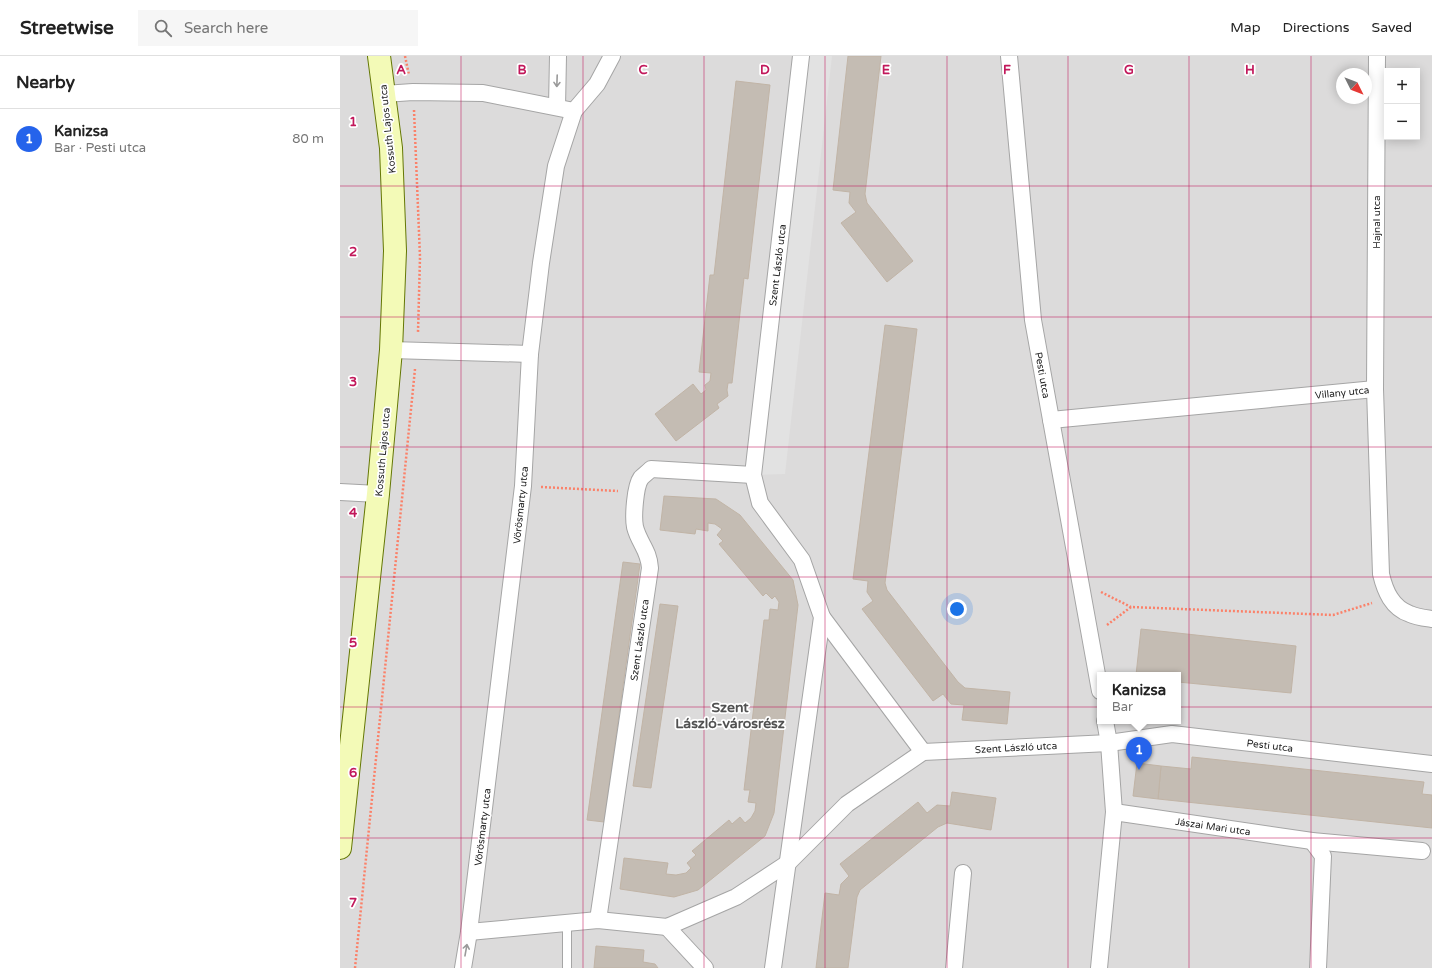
<!DOCTYPE html>
<html lang="en">
<head>
<meta charset="utf-8">
<style>
  :root { --surface:#fff; --page:#f6f6f6; --text:#222; --muted:#767676; --line:#e0e0e0; --accent:#2563eb }
  body { margin:0; font-family:"Varela Round",sans-serif; background:var(--page); color:var(--text) }
  .controls { position:absolute; right:12px; top:12px; display:grid; overflow:hidden; border-radius:0px; box-shadow:0 2px 10px #0003 }
  .controls button { width:36px; height:36px; display:grid; place-items:center; padding:0; border:0; border-bottom:1px solid var(--line); background:var(--surface); color:var(--text); font:20px sans-serif }
  .compass { position:absolute; left:996px; top:12px; width:36px; height:36px; border-radius:50%; background:var(--surface); box-shadow:0 2px 10px #0003; rotate:132deg }
  .you { position:absolute; left:617px; top:553px; width:14px; height:14px; margin:-10px; border:3px solid #fff; border-radius:50%; background:#1a73e8; box-shadow:0 0 0 6px #1a73e833 }
  .badge { display:grid; place-items:center; width:26px; height:26px; border-radius:50%; background:var(--accent); color:#fff; font-size:13px; font-weight:700 }
  .pin { position:absolute; translate:-50% -33px; filter:drop-shadow(0 1px 2px #0008) }
  .pin::after { content:''; position:absolute; top:21px; width:14px; height:12px; background:inherit; clip-path:polygon(0 0,100% 0,50% 100%) }
  .popup { position:absolute; left:757px; top:616px; width:84px; height:52px; box-sizing:border-box; display:grid; place-content:center; border-radius:0px; background:var(--surface); filter:drop-shadow(0 1px 3px #0005); font-size:13px; white-space:nowrap; color:var(--muted) }
  .popup b { font-size:15px; color:var(--text) }
  .popup::after { content:''; position:absolute; left:50%; top:100%; margin-left:-8px; border:8px solid transparent; border-top-color:var(--surface) }
  .list { margin:0; padding:0; list-style:none }
  h2 { display:flex; justify-content:space-between; align-items:center; height:52px; margin:0; padding:0 16px; font-size:17px }
  h2 small { font-size:13px; font-weight:400; color:var(--muted) }
  .list li { display:grid; grid-template-columns:26px 1fr auto; gap:12px; align-items:center; box-sizing:border-box; height:60px; padding:0 16px; border-top:1px solid var(--line) }
  .list b { display:block; font-size:15px; white-space:nowrap }
  .list p { margin:0; font-size:13px; white-space:nowrap; color:var(--muted) }
  .list em { font-size:13px; font-style:normal; color:var(--muted) }
  .icon { flex:none; width:22px; height:22px; fill:none; stroke:currentColor; stroke-width:2; stroke-linecap:round; stroke-linejoin:round }
  .map { position:relative; flex:none; width:1092px; height:912px; overflow:hidden }
  header { display:flex; align-items:center; gap:24px; box-sizing:border-box; height:56px; padding:0 20px; background:var(--surface); border-bottom:1px solid var(--line) }
  header strong { font-size:19px }
  nav { display:flex; gap:22px; margin-inline-start:auto; font-size:14px }
  .search { width:280px; height:36px; background:var(--page); display:flex; align-items:center; gap:10px; box-sizing:border-box; padding:0 14px; border-radius:0px; color:var(--muted); font-size:15px }
  main { display:flex }
  aside { flex:1; background:var(--surface) }
  .map>svg:first-child { display:block }
  .residential { fill:#dcdbdb; fill-rule:evenodd }
  .parking { fill:#e2e2e2 }
  .building { fill:#c4bcb3; stroke:#c1b4a6 }
  .lines { fill:none; stroke-linecap:round; stroke-linejoin:round }
  .lane-casing { stroke:#a5a5a5; stroke-width:10 }
  .street-casing { stroke:#a5a5a5; stroke-width:18 }
  .secondary-casing { stroke:#647704; stroke-width:24 }
  .path { stroke:#fb8169; stroke-width:2.5; stroke-dasharray:2 2; stroke-linecap:butt }
  .lane { stroke:#fff; stroke-width:8 }
  .street { stroke:#fff; stroke-width:16 }
  .secondary { stroke:#f3fab7; stroke-width:22 }
  .oneway { stroke:#9a9a9a }
  .grid { fill:none; stroke:#c2185b; stroke-width:1; stroke-opacity:0.55 }
  .labels { text-anchor:middle; stroke-width:3.5; stroke-linejoin:round; paint-order:stroke }
  .street-label { font-size:10px; fill:#1e1e1e; stroke:#fff }
  .district-label { font-size:14px; font-weight:bold; fill:#515151; stroke:#fff }
  .grid-label { font-size:13px; text-anchor:middle; font-weight:bold; fill:#c2185b; stroke:#fff; stroke-width:3.5; stroke-linejoin:round; paint-order:stroke }
</style>
</head>
<body>
<header>
<strong>Streetwise</strong>
<div class="search"><svg class="icon" aria-label="search" viewBox="0 0 24 24"><circle cx="10" cy="10" r="6"/><path d="M15 15l6 6"/></svg>Search here</div>
<nav><a>Map</a><a>Directions</a><a>Saved</a></nav>
</header>
<main>
<aside>
<h2>Nearby<small></small></h2>
<ul class="list">
<li><span class="badge">1</span><div><b>Kanizsa</b><p>Bar · Pesti utca</p></div><em>80 m</em></li>
</ul>
</aside>
<div class="map">
<svg width="1092" height="912" viewBox="0 0 1092 912">
  <rect width="100%" height="100%" fill="#efece4"/>
  <!-- residential -->
  <path class="residential" d="M0,0h1092v912h-1092zM1047,15h30v66h-30zM1002,18h24v24h-24zM760,619h78v46h-78z"/>
  <!-- parking -->
  <polygon class="parking" points="461,0 492,0 445,418 413,419"/>
  <!-- building -->
  <g class="building">
    <polygon points="508,0 541,0 525,138 527,147 573,205 547,226 501,167 516,156 509,147 510,136 493,134"/>
    <polygon points="396,25 430,29 408,223 404,222 392,327 388,327 387,334 388,340 377,348 379,352 336,385 315,358 353,328 361,338 366,334 365,329 370,325 371,317 359,316 370,219 374,219"/>
    <polygon points="545,269 577,273 545,527 547,534 618,626 625,632 670,636 667,668 622,664 624,649 611,648 603,638 593,645 522,553 533,545 527,536 528,525 513,523"/>
    <polygon points="324,440 376,443 400,459 453,524 458,549 434,757 425,780 358,834 334,841 280,833 284,802 328,807 326,818 336,819 346,817 351,812 347,807 356,799 352,795 389,764 392,768 400,761 405,767 411,762 415,755 416,747 408,746 410,734 404,734 424,564 429,564 430,553 438,554 439,546 435,540 432,543 426,537 423,540 379,488 383,485 377,479 382,473 375,468 368,467 368,475 356,473 355,478 320,474"/>
    <polygon points="283,506 300,508 264,766 247,764"/>
    <polygon points="320,548 338,550 311,732 293,730"/>
    <polygon points="801,573 956,590 951,637 838,626 838,619 796,619"/>
    <polygon points="852,701 1084,726 1082,738 1092,739 1092,772 818,743 821,710 851,713"/>
    <polygon points="797,707 821,710 818,743 793,740"/>
    <polygon points="612,736 656,742 651,774 607,767 598,771 520,834 517,841 508,912 476,912 485,837 499,839 501,828 509,820 500,808 578,746 587,757 597,749 610,750"/>
    <polygon points="256,890 304,894 303,906 315,908 318,912 254,912"/>
  </g>
  <g class="lines">
    <!-- lane casing -->
    <g class="lane-casing">
      <polyline id="lane" points="227,868 227,912"/>
    </g>
    <!-- street casing -->
    <g class="street-casing">
      <g id="street">
        <polyline points="669,0 693,264 760,635"/>
        <path d="M1037,0l-2,333 6,185c4,17 11,34 29,40 6,3 15,4 22,5"/>
        <polyline points="44,38 73,36 143,37 234,55"/>
        <polyline points="217,51 218,0"/>
        <polyline points="51,294 190,298"/>
        <polyline points="711,364 1035,333"/>
        <polyline points="0,436 38,438"/>
        <polyline points="482,561 583,696"/>
        <polyline points="774,756 972,785 1082,795"/>
        <polyline points="972,785 983,800 978,912"/>
        <path d="M258,864l52,-352c-1,-18 -11,-25 -15,-41 -2,-10 0,-41 6,-49 3,-3 7,-6 10,-9l102,6"/>
        <polyline points="327,871 365,912"/>
        <polyline points="129,876 258,864 327,871 396,841 448,807 507,748 583,696 769,687 832,678 1092,708"/>
        <polyline points="123,912 129,876 183,430 190,298 201,207 216,110 234,55 257,28 272,0"/>
        <polyline points="433,912 482,561 462,504 420,447 413,419 461,0"/>
        <polyline points="614,912 623,817"/>
        <polyline points="759,912 774,756 769,687 765,665"/>
      </g>
    </g>
    <!-- secondary casing -->
    <g class="secondary-casing">
      <polyline id="secondary" points="0,792 38,438 51,294 55,195 51,92 39,0"/>
    </g>
    <!-- path -->
    <g class="path">
      <polyline points="65,0 69,19"/>
      <polyline points="74,54 80,201 78,276"/>
      <polyline points="201,431 278,435"/>
      <polyline points="761,536 791,551"/>
      <polyline points="767,569 791,551 993,559 1032,547"/>
      <polyline points="15,912 75,313"/>
    </g>
    <!-- lane -->
    <use href="#lane" class="lane"/>
    <!-- street -->
    <use href="#street" class="street"/>
    <!-- secondary -->
    <use href="#secondary" class="secondary"/>
  </g>
  <!-- one-way arrows -->
  <defs><path id="oneway-shaft" d="M-6 0H5M1.5-3L5.5 0L1.5 3" fill="none" stroke-width="1.6" stroke-linecap="round" stroke-linejoin="round"/></defs>
  <g class="oneway">
    <use href="#oneway-shaft" transform="translate(217 25) rotate(92)"/>
    <use href="#oneway-shaft" transform="translate(126 894) rotate(-80)"/>
  </g>
  <!-- grid -->
  <path class="grid" d="M121,0v912M243,0v912M364,0v912M485,0v912M607,0v912M728,0v912M849,0v912M971,0v912M0,130h1092M0,261h1092M0,391h1092M0,521h1092M0,651h1092M0,782h1092"/>
  <g class="labels">
    <!-- street labels -->
    <g class="street-label">
      <text transform="translate(47 73) rotate(-96)" y="4">Kossuth Lajos utca</text>
      <text transform="translate(1036 166) rotate(-90)" y="4">Hajnal utca</text>
      <text transform="translate(437 209) rotate(-83)" y="4">Szent László utca</text>
      <text transform="translate(703 319) rotate(80)" y="4">Pesti utca</text>
      <text transform="translate(1002 336) rotate(-6)" y="4">Villany utca</text>
      <text transform="translate(42 396) rotate(-85)" y="4">Kossuth Lajos utca</text>
      <text transform="translate(180 449) rotate(-84)" y="4">Vörösmarty utca</text>
      <text transform="translate(299 584) rotate(-82)" y="4">Szent László utca</text>
      <text transform="translate(930 689) rotate(7)" y="4">Pesti utca</text>
      <text transform="translate(676 691) rotate(-3)" y="4">Szent László utca</text>
      <text transform="translate(873 770) rotate(8)" y="4">Jászai Mari utca</text>
      <text transform="translate(142 771) rotate(-83)" y="4">Vörösmarty utca</text>
    </g>
    <!-- district labels -->
    <g class="district-label">
      <text x="390" y="656">Szent<tspan x="390" dy="16">László-városrész</tspan></text>
    </g>
  </g>
  <g class="grid-label">
    <text x="61" y="18">A</text>
    <text x="182" y="18">B</text>
    <text x="303" y="18">C</text>
    <text x="425" y="18">D</text>
    <text x="546" y="18">E</text>
    <text x="667" y="18">F</text>
    <text x="789" y="18">G</text>
    <text x="910" y="18">H</text>
    <text x="13" y="70">1</text>
    <text x="13" y="200">2</text>
    <text x="13" y="330">3</text>
    <text x="13" y="461">4</text>
    <text x="13" y="591">5</text>
    <text x="13" y="721">6</text>
    <text x="13" y="851">7</text>
  </g>
</svg>
<div class="controls">
<button>+</button>
<button>−</button>
</div>
<svg class="compass" viewBox="-18 -18 36 36"><path d="M0-13l5 13h-10z" fill="#e53935"/><path d="M0 13l5-13h-10z" fill="#767676"/></svg>
<div class="you"></div>
<div class="pin badge" style="left:799px;top:714px">1</div>
<div class="popup"><b>Kanizsa</b>Bar</div>
</div>
</main>
</body>
</html>
